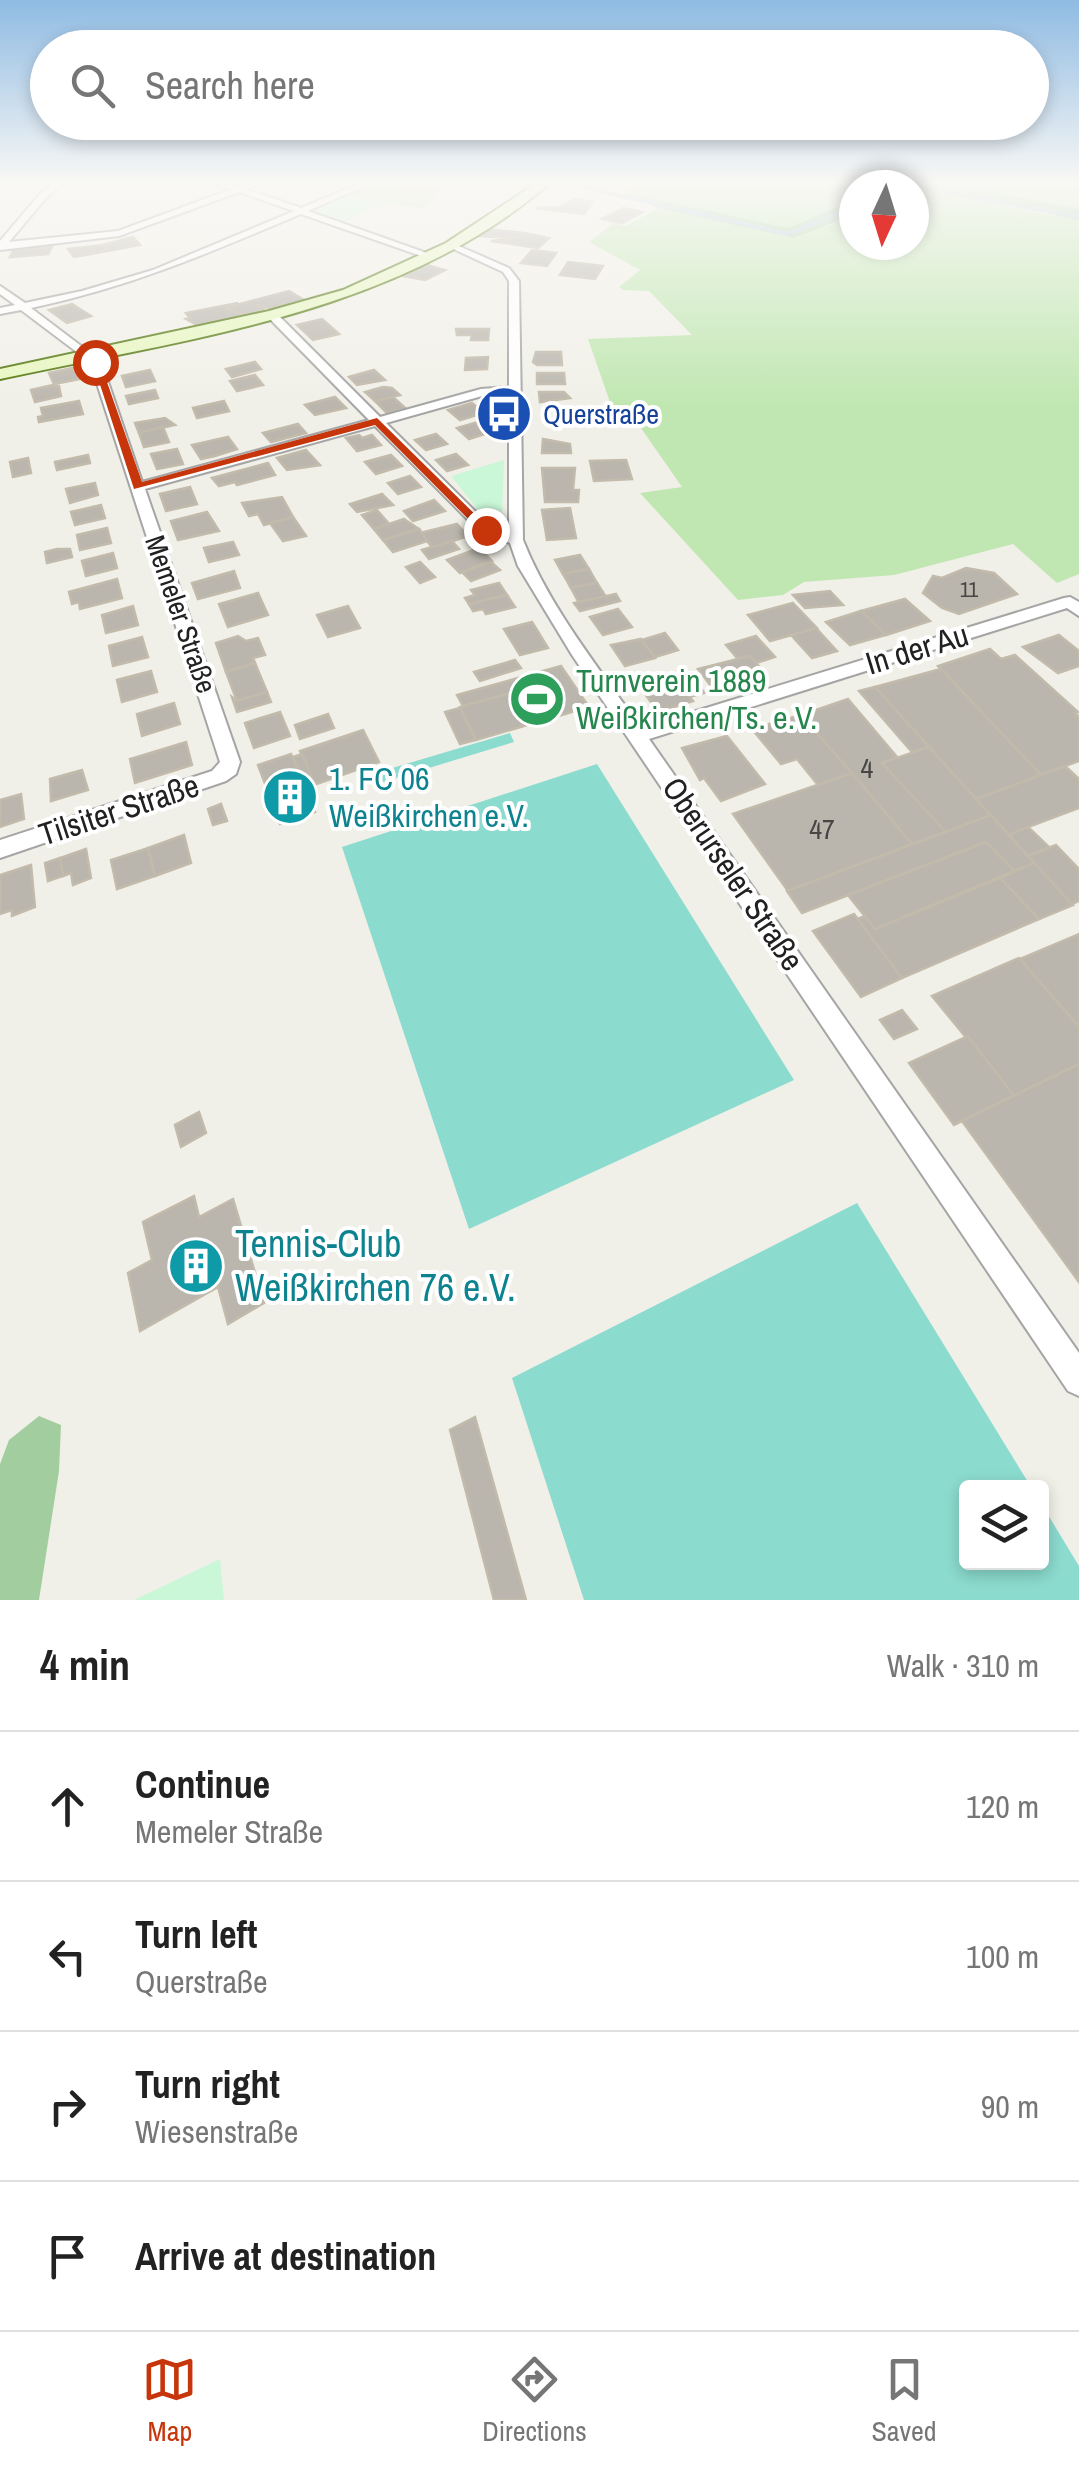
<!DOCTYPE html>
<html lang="en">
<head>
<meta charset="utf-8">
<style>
  :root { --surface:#fff; --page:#f6f6f6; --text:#222; --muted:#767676; --line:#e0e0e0; --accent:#c7350b }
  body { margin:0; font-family:"Archivo Narrow",sans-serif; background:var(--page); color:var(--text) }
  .controls { position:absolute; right:30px; bottom:30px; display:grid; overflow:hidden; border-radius:10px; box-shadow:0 5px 15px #0003 }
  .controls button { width:90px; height:90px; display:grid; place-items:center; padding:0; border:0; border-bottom:2px solid var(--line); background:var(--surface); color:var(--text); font:50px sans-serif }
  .compass { position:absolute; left:839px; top:170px; width:90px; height:90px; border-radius:50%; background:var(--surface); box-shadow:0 5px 15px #0003; rotate:184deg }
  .stop { position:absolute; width:30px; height:30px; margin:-22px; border:8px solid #c7350b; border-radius:50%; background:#fff }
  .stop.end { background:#c7350b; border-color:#fff; box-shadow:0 2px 10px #0008 }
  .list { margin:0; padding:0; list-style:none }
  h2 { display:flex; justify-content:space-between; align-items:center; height:130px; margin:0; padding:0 40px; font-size:42px }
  h2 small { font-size:32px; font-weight:400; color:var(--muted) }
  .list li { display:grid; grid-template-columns:65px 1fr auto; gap:30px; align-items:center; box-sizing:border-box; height:150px; padding:0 40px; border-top:2px solid var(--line) }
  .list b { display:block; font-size:38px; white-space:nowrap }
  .list p { margin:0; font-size:32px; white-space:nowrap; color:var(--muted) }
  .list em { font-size:32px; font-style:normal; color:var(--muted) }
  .icon { flex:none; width:55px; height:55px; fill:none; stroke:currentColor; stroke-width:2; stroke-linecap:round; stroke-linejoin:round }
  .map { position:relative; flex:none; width:1079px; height:1600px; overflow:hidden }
  .search { position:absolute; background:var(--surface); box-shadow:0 5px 15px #0003; left:30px; right:30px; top:30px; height:110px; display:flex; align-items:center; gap:25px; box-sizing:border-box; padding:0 35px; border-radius:55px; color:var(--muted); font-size:38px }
  .sheet { height:730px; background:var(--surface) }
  nav { display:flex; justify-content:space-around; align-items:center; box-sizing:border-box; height:140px; border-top:2px solid var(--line); background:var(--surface); font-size:28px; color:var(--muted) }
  nav a { display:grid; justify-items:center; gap:5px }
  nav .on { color:var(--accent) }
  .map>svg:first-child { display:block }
  .grass { fill:#c0e7b1 }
  .forest { fill:#a2ce9f }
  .park { fill:#c9f7d7 }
  .pitch { fill:#8bdbce }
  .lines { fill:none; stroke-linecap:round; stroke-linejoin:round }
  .stream { stroke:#abc6dc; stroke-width:4 }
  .building { fill:#bab6ae; stroke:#c2baab; stroke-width:2.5 }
  .street-casing { stroke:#a5a5a5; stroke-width:4 }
  .secondary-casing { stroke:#51750b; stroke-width:4 }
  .street { fill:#fff; fill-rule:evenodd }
  .secondary { fill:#e8f7c0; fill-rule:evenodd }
  .route { fill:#c7350b }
  .labels { text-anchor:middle; stroke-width:8; stroke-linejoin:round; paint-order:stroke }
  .far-number-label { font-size:22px; fill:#474644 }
  .far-transit-label { font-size:28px; fill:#164399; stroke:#fff; text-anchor:start }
  .far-street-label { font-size:28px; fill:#212121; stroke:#fff }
  .number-label { font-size:28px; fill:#474644 }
  .street-label { font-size:32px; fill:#212121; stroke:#fff }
  .leisure-label { font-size:32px; fill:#27864d; stroke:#fff; text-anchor:start }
  .culture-label { font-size:32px; fill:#0d838f; stroke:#fff; text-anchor:start }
  .near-culture-label { font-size:38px; fill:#0d838f; stroke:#fff; text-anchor:start }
</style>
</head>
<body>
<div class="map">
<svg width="1079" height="1600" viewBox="0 0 1079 1600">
  <rect width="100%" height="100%" fill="#f1f0e8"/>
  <!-- grass -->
  <g class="grass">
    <polygon points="648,182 813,182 854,193 854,200 788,229 622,192"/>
    <polygon points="901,182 1045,185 1079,182 1079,209 962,186"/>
    <path d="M376,183c22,5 43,5 65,7l-18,19 -75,-14z"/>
    <polygon points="926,189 1079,221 1079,574 1057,583 1013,544 894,575 804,582 783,595 738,600 640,493 682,487 625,405 611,405 588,339 692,335 649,291 623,290 619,287 640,270 589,242 614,223 626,226 658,208 794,238 854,216 854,245 914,245 914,193"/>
  </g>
  <!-- forest -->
  <g class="forest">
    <path d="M813,182l149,4 117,23v12c-38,-8 -132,-39 -165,-28v-8h-60v8z"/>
    <polygon points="622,192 788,228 854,200 854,215 794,238 658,208"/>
    <polygon points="39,1416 61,1425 59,1471 39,1600 0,1600 0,1464 9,1440"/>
  </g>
  <!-- park -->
  <g class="park">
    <polygon points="347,195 386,203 342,223 312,211"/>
    <polygon points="504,460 502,516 492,520 478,510 451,476"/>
    <polygon points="220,1559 224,1600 134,1600"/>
  </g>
  <!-- pitch -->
  <g class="pitch">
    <polygon points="510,733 514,742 383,782 379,772"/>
    <polygon points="597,764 794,1080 469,1229 342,847"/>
    <polygon points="857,1203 1031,1487 966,1488 966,1562 1042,1562 1042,1505 1079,1566 1079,1600 584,1600 512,1378"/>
  </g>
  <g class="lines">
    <!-- stream -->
    <g class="stream">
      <polyline points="561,182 788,234 854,207"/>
      <polyline points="914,186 1079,217"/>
    </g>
  </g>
  <!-- building -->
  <g class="building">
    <polygon points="574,199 593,202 584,205 590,206 584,214 536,208 560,207"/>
    <polygon points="623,208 643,212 622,223 602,219"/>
    <polygon points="486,229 524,233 549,238 538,248 491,241 517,238 477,236"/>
    <polygon points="133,237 140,245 108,251 103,245"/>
    <polygon points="103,245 108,251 74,257 68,249"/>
    <polygon points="52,247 48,254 10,257 14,249"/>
    <polygon points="532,250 556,253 547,266 521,263"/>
    <polygon points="568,262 603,266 595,279 560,275"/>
    <polygon points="427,265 445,270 425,280 403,276"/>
    <polygon points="289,291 304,300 269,308 256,305 263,309 244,315 225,308"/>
    <polygon points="238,303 225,308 243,315 197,325 186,319 190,318 186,313"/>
    <polygon points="72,304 91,316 67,323 49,310"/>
    <polygon points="322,319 339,334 313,340 297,325"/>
    <polygon points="456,329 489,329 488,340 471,340 472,335 457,335"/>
    <polygon points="536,352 561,352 562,365 537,365 533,362"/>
    <polygon points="488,357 487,369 465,370 466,358"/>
    <polygon points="255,362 261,369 232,377 226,369"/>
    <polygon points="73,368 79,379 54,384 49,373"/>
    <polygon points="150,370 155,381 126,387 122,376"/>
    <polygon points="374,370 385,380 357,385 349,377"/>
    <polygon points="537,373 564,373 565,384 537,384"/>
    <polygon points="255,375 263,385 237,391 230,381"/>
    <polygon points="53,385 59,386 61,396 35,402 31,390"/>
    <polygon points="383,387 392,388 400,395 375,401 365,392"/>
    <polygon points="155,390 158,398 129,404 126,396"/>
    <polygon points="539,392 564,392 570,398 540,402"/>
    <polygon points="335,397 346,408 315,415 305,405"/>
    <polygon points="393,397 405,408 387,413 375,401"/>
    <polygon points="79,401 83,414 39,422 38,417 43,416 41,408"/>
    <polygon points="224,401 229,411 197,418 193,408"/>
    <polygon points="472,403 484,413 460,420 448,410"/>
    <polygon points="165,418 175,425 139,433 135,423"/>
    <polygon points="482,421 494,431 469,439 457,428"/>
    <polygon points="298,424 306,433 271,442 263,433"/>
    <polygon points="163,427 169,442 144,447 139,433"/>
    <polygon points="436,434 447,444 426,450 415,440"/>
    <polygon points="359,435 362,438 372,435 381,445 357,451 346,438"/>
    <polygon points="228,437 237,449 215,456 201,459 192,445"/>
    <polygon points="543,439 570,444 571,453 542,453"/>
    <polygon points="177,449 183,464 157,469 151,454"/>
    <polygon points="306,450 320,465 287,470 277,458"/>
    <polygon points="456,454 468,465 447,471 436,460"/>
    <polygon points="88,455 90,463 57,470 55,462"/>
    <polygon points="391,455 402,466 376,474 365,462"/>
    <polygon points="28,458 31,473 13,477 10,462"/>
    <polygon points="626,460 632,479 594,481 590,461"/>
    <polygon points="268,463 275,475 237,485 235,482 219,486 212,478"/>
    <polygon points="542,468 575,468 573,490 579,490 578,502 545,502"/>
    <polygon points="410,476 421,487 398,494 388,483"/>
    <polygon points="95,483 98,495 70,503 66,489"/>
    <polygon points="190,487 197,504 166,511 160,494"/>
    <polygon points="382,494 393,505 357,512 350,504"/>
    <polygon points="282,497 293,517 264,525 258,514 249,516 242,503"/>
    <polygon points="434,500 445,511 413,521 404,511"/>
    <polygon points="101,505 105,518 75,525 71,512"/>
    <polygon points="570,508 576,538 547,540 542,510"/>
    <polygon points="377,510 389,524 374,529 362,515"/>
    <polygon points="207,512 219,531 178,540 171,521"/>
    <polygon points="293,517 306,536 283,541 270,523"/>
    <polygon points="404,519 419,529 383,540 374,529"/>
    <polygon points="457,524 468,536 433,548 420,533"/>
    <polygon points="107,528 111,543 80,550 77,535"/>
    <polygon points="419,529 427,541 393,552 383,540"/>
    <polygon points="452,541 459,549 429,559 422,550"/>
    <polygon points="233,542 239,555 209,562 204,548"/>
    <polygon points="479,548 492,561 460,573 447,560"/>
    <polygon points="57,549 70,549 72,557 47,563 45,552"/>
    <polygon points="113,553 117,568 86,576 82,561"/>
    <polygon points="580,555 589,569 563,574 555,560"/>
    <polygon points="420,562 435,577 420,583 406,567"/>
    <polygon points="491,562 500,570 471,581 462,572"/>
    <polygon points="966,568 994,573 1017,594 959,614 942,608 923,593 933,576 942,578"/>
    <polygon points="589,569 597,583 571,588 563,574"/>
    <polygon points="234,571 240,588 198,599 192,583"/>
    <polygon points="117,579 122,598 80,609 79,602 72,604 69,592"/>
    <polygon points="499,583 507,595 469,604 465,598 475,595 471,590"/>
    <polygon points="597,583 606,597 579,603 571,588"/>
    <polygon points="830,591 843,605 805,608 793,595"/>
    <polygon points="258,593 268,615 228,627 219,604"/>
    <polygon points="616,594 620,601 580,611 574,603"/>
    <polygon points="507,595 515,607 486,614 483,609 473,611 469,604"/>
    <polygon points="905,599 930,621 886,635 861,611"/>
    <polygon points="793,603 817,628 770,641 748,615"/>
    <polygon points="133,606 138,625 106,633 102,615"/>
    <polygon points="348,606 360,628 328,637 317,615"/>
    <polygon points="618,609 632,627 603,635 590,617"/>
    <polygon points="861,611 886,635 850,645 826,622"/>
    <polygon points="532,622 548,648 520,655 504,629"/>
    <polygon points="816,628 837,651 812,658 791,635"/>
    <polygon points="665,633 678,650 655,657 642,640"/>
    <polygon points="1059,635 1079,651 1079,666 1058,673 1023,647"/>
    <polygon points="238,636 246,641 258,638 265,655 253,658 255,663 226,672 216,643"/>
    <polygon points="756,636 775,657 756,663 750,656 738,659 726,645"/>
    <polygon points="142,637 148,657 113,666 109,646"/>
    <polygon points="641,639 655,658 625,666 611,645"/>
    <polygon points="990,649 1001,659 1015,655 1078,712 1075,713 1079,717 1079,761 1041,775 938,666"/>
    <polygon points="750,656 765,673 717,694 698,669"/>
    <polygon points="515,660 521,668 480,681 474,672"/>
    <polygon points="255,663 267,692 237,701 226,672"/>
    <polygon points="561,666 589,707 476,740 460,707 532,687 525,676"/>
    <polygon points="941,669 1041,775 976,799 875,687"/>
    <polygon points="151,671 157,692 122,702 117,680"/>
    <polygon points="690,674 703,691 704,693 689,697 676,678"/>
    <polygon points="525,676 532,687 463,706 457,695"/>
    <polygon points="674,677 693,701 658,712 640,687"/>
    <polygon points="875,687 929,747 912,752 859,691"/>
    <polygon points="267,692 271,702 237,712 232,697 237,701"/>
    <polygon points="848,699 897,757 882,763 946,832 912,844 801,715"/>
    <polygon points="174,703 180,724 142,736 137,714"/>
    <polygon points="460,708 476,740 460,744 445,712"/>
    <polygon points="280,712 290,736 254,748 245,723"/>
    <polygon points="328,714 334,728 300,739 295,725"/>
    <polygon points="801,715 852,773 818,785 797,759 781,764 752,729"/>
    <polygon points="363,730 379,762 314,785 300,751"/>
    <polygon points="727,736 765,784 721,801 704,778 700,780 682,748"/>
    <polygon points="186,742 192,765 135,783 130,759"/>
    <polygon points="929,747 976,799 991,815 946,832 882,763"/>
    <polygon points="291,754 315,812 280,824 258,765"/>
    <polygon points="302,754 313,780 303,783 293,757"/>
    <polygon points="1065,766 1079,779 1079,808 1028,827 1009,835 976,799"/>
    <polygon points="82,770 88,790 51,801 50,779"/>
    <polygon points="852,773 912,844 788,891 733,814"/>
    <polygon points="21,794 24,819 0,827 0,800"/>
    <polygon points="221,804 227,821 213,825 208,809"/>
    <polygon points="991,815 1034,863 1014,871 986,842 802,913 787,891"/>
    <polygon points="1028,827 1049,847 1028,856 1009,835"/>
    <polygon points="184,835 191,863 155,876 148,848"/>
    <polygon points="986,842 1014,871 875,929 848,895"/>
    <polygon points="1056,845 1079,869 1079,901 1072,904 1028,856"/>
    <polygon points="148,848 155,876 117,889 111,860"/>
    <polygon points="86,849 91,878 73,885 71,873 63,876 60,858"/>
    <polygon points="60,858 63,876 48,881 45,863"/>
    <polygon points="1034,863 1072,904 1073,905 1039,919 1000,878"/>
    <polygon points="31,865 35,907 12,916 12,910 0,914 0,875"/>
    <polygon points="1000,878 1039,919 902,978 857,919 865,916 875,929"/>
    <polygon points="854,914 902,978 861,997 813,931"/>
    <polygon points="1079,934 1079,1027 1020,959"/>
    <polygon points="1019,958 1079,1027 1079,1064 1014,1096 932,996"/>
    <polygon points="902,1010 917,1029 894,1039 880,1020"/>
    <polygon points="968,1036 1014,1096 954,1125 909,1063"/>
    <polygon points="1079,1064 1079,1282 962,1121"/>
    <polygon points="199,1112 206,1133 181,1147 175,1125"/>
    <polygon points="194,1196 199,1217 233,1199 264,1303 228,1324 218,1287 140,1331 128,1273 152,1260 143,1222"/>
    <polygon points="475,1417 526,1600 494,1600 450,1430"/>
  </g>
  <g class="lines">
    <!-- street casing -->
    <g class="street-casing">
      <path id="street" d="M55,182h9l-18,16 -37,44 109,-11 114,-42 -18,-7 25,5 24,-5 -17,7 55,19 62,-26h11l-66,29 127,45 -8,2 -126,-44c-92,39 -171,73 -270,94l70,53 41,121 227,-62 -101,-103v-4h8l104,104 101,-28 28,-2v-106l-6,-9 -56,-26 7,-2 55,24 10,13 4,259c27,68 76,128 118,188l423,-130 6,-1 9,5v14l-12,-8 -418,131 430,614v43l-11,-5 -496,-736 -54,-89 -8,-23 -29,-10 -106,-107 -230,63 95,273 -4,12 -10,7 -226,77v-18l212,-69 8,-9 -130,-400 -69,-52 -21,4v-6l15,-3 -15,-11v-8l25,17 57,-12 71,-21 141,-59 -55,-19 -120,44 -119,14v-9l40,-47zM509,394v139l-18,-6 -105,-104 96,-27z"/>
    </g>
    <!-- secondary casing -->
    <g class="secondary-casing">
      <path id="secondary" d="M538,182h13c-151,132 -362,156 -551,197v-10l269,-58 74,-21 103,-47z"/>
    </g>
    <!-- street -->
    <use href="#street" class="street"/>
    <!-- secondary -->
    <use href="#secondary" class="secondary"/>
  </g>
  <!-- sky -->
  <linearGradient id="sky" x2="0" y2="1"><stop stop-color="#8fbbe3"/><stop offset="0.45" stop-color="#f9f8f5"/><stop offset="1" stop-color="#f9f8f5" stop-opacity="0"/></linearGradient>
  <rect width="1079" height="406" fill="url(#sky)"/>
  <!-- route -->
  <polygon class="route" points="92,360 100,362 142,482 377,418 491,530 481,532 375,425 134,489"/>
  <!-- icons -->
  <defs>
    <g id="bus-disc" transform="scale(2.875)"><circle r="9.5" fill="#1a4fb4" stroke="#fff"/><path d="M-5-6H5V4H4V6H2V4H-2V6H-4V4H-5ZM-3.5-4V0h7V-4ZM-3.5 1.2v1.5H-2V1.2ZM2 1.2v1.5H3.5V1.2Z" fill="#fff"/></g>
    <g id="stadium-disc" transform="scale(2.875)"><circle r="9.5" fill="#2e9e5b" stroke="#fff"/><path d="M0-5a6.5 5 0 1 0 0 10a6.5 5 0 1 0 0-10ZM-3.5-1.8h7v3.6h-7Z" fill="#fff"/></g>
    <g id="building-disc" transform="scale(2.875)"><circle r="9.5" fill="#0f9aa8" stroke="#fff"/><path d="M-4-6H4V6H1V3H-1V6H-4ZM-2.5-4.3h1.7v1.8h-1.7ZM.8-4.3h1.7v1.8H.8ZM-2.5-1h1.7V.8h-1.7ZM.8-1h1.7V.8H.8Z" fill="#fff"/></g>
  </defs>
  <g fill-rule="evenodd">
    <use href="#bus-disc" x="504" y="414"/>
    <use href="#stadium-disc" x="537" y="699"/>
    <use href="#building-disc" x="290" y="797"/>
    <use href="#building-disc" x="196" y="1266"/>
  </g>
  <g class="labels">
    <!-- far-number labels -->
    <g class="far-number-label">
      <text x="969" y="597">11</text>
    </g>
    <!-- far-transit labels -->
    <g class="far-transit-label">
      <text x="543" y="424">Querstraße</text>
    </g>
    <!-- far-street labels -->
    <g class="far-street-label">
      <text transform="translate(181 614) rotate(71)" y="10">Memeler Straße</text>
    </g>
    <!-- number labels -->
    <g class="number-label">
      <text x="867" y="778">4</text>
      <text x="822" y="839">47</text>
    </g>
    <!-- street labels -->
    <g class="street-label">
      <text transform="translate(917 649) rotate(-17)" y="11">In der Au</text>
      <text transform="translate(119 810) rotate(-18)" y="11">Tilsiter Straße</text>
      <text transform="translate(733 874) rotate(56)" y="11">Oberurseler Straße</text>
    </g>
    <!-- leisure labels -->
    <g class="leisure-label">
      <text x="576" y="692">Turnverein 1889<tspan x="576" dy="37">Weißkirchen/Ts. e.V.</tspan></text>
    </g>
    <!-- culture labels -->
    <g class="culture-label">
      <text x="329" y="790">1. FC 06<tspan x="329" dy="37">Weißkirchen e.V.</tspan></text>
    </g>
    <!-- near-culture labels -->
    <g class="near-culture-label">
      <text x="235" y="1257">Tennis-Club<tspan x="235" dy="44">Weißkirchen 76 e.V.</tspan></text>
    </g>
  </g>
</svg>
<div class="controls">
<button><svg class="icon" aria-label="layers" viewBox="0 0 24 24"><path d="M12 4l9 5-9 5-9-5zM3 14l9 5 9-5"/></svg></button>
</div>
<svg class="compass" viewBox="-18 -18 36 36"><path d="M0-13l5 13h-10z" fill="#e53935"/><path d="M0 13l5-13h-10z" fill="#767676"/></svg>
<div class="stop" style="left:95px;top:362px"></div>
<div class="stop end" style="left:486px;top:530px"></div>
<div class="search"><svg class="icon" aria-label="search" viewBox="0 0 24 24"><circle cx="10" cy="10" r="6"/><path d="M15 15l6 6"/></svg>Search here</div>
</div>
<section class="sheet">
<h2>4 min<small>Walk · 310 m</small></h2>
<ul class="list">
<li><svg class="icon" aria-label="ahead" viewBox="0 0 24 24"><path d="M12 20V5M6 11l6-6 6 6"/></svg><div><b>Continue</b><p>Memeler Straße</p></div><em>120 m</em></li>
<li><svg class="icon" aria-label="left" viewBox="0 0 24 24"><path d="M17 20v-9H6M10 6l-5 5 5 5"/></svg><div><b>Turn left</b><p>Querstraße</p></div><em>100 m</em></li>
<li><svg class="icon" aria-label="right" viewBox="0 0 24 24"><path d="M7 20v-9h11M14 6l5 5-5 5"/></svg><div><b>Turn right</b><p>Wiesenstraße</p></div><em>90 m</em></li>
<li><svg class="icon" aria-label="arrive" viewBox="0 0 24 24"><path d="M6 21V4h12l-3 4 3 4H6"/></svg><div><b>Arrive at destination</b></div></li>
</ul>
</section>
<nav>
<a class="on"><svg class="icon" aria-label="map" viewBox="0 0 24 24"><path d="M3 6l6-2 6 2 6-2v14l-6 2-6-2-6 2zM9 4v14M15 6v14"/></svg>Map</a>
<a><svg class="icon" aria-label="directions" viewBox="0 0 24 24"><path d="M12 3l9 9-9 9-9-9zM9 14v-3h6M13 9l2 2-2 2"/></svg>Directions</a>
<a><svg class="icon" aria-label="saved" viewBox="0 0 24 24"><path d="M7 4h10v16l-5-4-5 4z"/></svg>Saved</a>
</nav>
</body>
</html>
